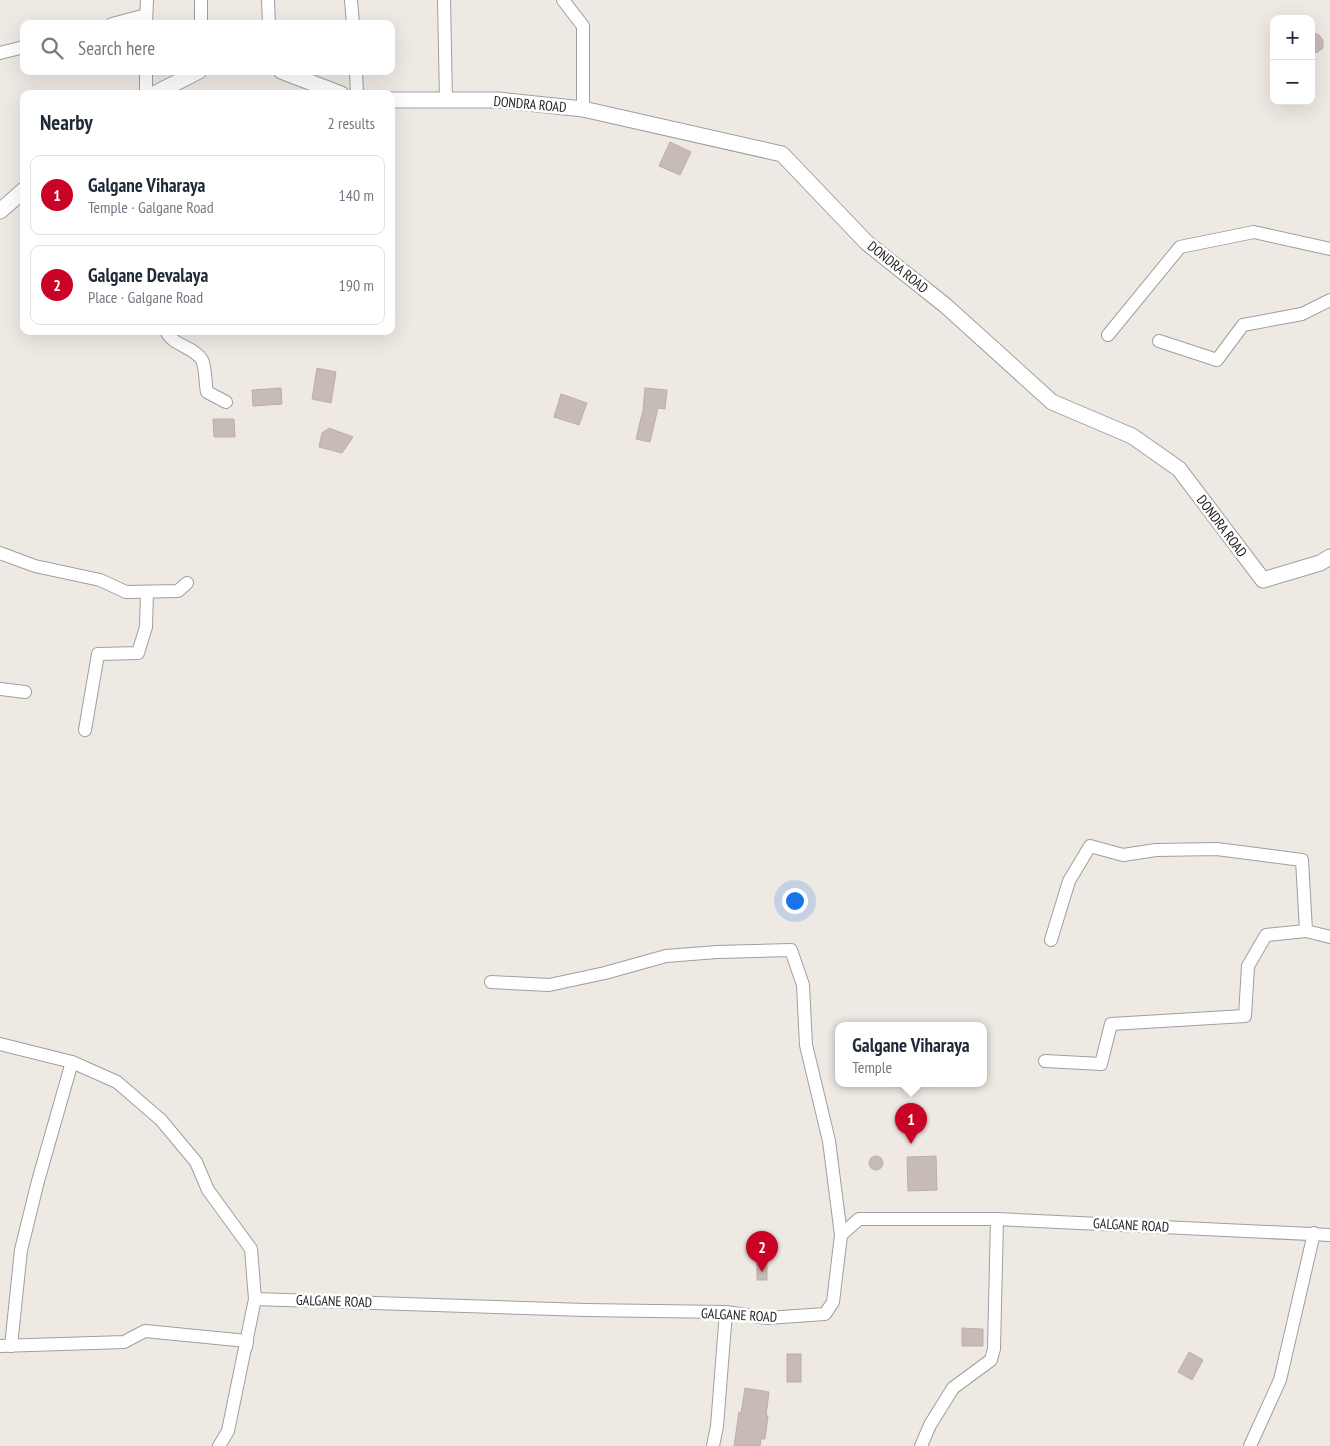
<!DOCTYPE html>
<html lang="en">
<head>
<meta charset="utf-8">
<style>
  :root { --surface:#fff; --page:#f2f2f3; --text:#1f2937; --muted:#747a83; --line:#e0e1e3; --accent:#ca0225 }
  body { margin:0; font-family:"PT Sans Narrow",sans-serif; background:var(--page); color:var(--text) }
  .controls { position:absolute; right:15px; top:15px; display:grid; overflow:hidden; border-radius:10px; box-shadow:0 5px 20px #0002 }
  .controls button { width:45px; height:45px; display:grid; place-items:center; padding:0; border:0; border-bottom:1px solid var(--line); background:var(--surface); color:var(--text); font:25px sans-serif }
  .you { position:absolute; left:794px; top:900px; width:18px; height:18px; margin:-12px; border:4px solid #fff; border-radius:50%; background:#1a73e8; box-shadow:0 0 0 8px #1a73e833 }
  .badge { display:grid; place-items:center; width:32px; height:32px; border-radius:50%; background:var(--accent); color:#fff; font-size:16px; font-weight:700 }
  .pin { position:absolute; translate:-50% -41px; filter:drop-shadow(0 1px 2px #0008) }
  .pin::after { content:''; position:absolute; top:26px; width:18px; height:15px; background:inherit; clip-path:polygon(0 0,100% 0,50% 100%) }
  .popup { position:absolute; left:835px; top:1022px; width:152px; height:65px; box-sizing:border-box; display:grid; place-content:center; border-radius:10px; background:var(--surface); filter:drop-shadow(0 1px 4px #0005); font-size:16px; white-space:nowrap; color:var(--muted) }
  .popup b { font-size:19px; color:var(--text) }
  .popup::after { content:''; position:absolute; left:50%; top:100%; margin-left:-10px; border:10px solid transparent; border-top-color:var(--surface) }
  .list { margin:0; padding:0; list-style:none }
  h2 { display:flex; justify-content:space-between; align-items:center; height:65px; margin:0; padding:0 20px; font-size:21px }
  h2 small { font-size:16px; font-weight:400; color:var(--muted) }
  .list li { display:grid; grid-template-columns:32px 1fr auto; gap:15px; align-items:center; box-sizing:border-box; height:80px; margin:0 10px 10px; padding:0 10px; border:1px solid var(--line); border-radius:10px }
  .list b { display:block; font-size:19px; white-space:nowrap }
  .list p { margin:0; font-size:16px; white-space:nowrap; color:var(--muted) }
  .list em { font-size:16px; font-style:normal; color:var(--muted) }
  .icon { flex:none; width:28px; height:28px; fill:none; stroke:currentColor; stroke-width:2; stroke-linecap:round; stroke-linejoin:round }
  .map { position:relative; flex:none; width:1330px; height:1446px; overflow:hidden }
  .search { position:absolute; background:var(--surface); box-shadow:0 5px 20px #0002; left:20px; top:20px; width:375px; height:55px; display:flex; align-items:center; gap:12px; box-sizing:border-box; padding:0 18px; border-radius:10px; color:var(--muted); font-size:19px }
  .panel { position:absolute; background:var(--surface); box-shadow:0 5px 20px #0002; left:20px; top:90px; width:375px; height:245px; border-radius:10px }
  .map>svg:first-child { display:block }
  .building { fill:#c7bbb7; stroke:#c0ada7 }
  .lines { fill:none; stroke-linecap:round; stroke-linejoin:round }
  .minor-casing { stroke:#9f9f9f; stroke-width:14 }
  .tertiary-casing { stroke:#9f9f9f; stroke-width:17 }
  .minor { stroke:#fff; stroke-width:12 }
  .tertiary { stroke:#fff; stroke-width:15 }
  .labels { text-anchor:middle; stroke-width:5; stroke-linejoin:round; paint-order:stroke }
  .street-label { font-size:14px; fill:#1e1e1e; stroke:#fff }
</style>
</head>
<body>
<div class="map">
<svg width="1330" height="1446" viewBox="0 0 1330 1446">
  <rect width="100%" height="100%" fill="#efe9e4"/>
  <!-- building -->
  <g class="building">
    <polygon points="1311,32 1319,35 1323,40 1323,48 1318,52 1311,53"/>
    <polygon points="670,142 691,152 680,175 659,166"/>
    <polygon points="317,368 336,372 331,403 312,399"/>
    <polygon points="281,388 282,404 253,406 252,390"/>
    <polygon points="645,388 667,390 665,409 658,408 650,442 636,439 643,410"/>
    <polygon points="561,394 587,403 579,425 554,417"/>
    <polygon points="213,419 234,419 235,437 214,437"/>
    <polygon points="329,428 353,437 342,453 319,447 322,433"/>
    <polygon points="936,1156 937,1190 908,1191 907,1157"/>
    <circle cx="876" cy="1163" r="7"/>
    <polygon points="767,1262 767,1280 757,1280 757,1263"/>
    <polygon points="962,1328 983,1329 983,1346 962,1346"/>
    <polygon points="1189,1352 1203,1360 1192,1380 1178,1372"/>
    <rect x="787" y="1354" width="14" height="28"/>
    <polygon points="745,1388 769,1392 766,1416 768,1416 765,1439 761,1439 760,1446 734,1446 739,1412 741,1413"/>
  </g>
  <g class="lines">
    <!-- minor casing -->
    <g class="minor-casing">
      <g id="minor">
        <polyline points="268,0 269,24"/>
        <polyline points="351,0 353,24"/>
        <polyline points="444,0 446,100"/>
        <polyline points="563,0 583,26 583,109"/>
        <polyline points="112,24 146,15"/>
        <polyline points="146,24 147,0"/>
        <polyline points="201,24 201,0"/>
        <polyline points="0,53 24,47"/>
        <polyline points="356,71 357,94"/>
        <polyline points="146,94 146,71"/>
        <path d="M166,331c7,15 27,15 36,29 4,8 3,23 5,32l19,10"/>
        <polyline points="1108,335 1180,247 1254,232 1330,249"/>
        <polyline points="1159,341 1217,360 1243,325 1302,314 1330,300"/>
        <polyline points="0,553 35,566 100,580 126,592 178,591 187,583"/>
        <polyline points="0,689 25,692"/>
        <polyline points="85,730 98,654 138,653 146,627 147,592"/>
        <polyline points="1051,940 1069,881 1090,846 1123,855 1156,850 1217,849 1302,860 1306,931 1330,937"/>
        <polyline points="491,982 549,985 605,973 666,956 717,952 791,950 803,985 806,1045 829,1141 841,1235"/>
        <polyline points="0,1044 72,1062 117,1082 161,1120 196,1162 208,1190 251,1249 255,1299 228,1431 219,1446"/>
        <polyline points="1045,1061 1101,1064 1111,1024 1245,1016 1248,966 1266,935 1306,931"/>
        <polyline points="255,1299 585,1310 726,1312 767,1318 825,1314 833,1302 841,1235 859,1219 997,1219 1330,1235"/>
        <polyline points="0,1346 124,1342 145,1331 247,1341 246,1347"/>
        <polyline points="11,1346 21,1250 38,1181 72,1062"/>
        <polyline points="713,1446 717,1426 726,1312"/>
        <polyline points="921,1446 930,1425 953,1388 991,1360 994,1349 997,1219"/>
        <polyline points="1250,1446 1280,1380 1314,1233"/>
      </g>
    </g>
    <!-- tertiary casing -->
    <g class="tertiary-casing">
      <g id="tertiary">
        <polyline points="281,71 341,94"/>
        <polyline points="154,94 199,71"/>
        <polyline points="391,100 499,100 583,109 782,154 867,243 946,306 1052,402 1132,436 1179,469 1263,580 1320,563 1330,557"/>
        <polyline points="0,211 24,190"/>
      </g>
    </g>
    <!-- minor -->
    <use href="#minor" class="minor"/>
    <!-- tertiary -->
    <use href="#tertiary" class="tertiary"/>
  </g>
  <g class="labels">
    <!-- street labels -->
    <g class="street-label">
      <text transform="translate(530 104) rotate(5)" y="5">DONDRA ROAD</text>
      <text transform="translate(898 267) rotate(39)" y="5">DONDRA ROAD</text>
      <text transform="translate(1222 526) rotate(53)" y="5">DONDRA ROAD</text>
      <text transform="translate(1131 1225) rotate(3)" y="5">GALGANE ROAD</text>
      <text transform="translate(334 1301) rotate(2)" y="5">GALGANE ROAD</text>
      <text transform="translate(739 1315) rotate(3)" y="5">GALGANE ROAD</text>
    </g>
  </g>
</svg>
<div class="controls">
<button>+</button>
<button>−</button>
</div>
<div class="you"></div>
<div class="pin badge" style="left:911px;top:1144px">1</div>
<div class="popup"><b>Galgane Viharaya</b>Temple</div>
<div class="pin badge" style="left:762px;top:1272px">2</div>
<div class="search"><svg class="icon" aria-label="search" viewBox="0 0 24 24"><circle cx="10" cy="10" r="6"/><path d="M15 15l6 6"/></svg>Search here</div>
<section class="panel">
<h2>Nearby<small>2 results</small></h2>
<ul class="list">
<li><span class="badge">1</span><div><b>Galgane Viharaya</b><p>Temple · Galgane Road</p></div><em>140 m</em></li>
<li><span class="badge">2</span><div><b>Galgane Devalaya</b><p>Place · Galgane Road</p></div><em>190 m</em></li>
</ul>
</section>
</div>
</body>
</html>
